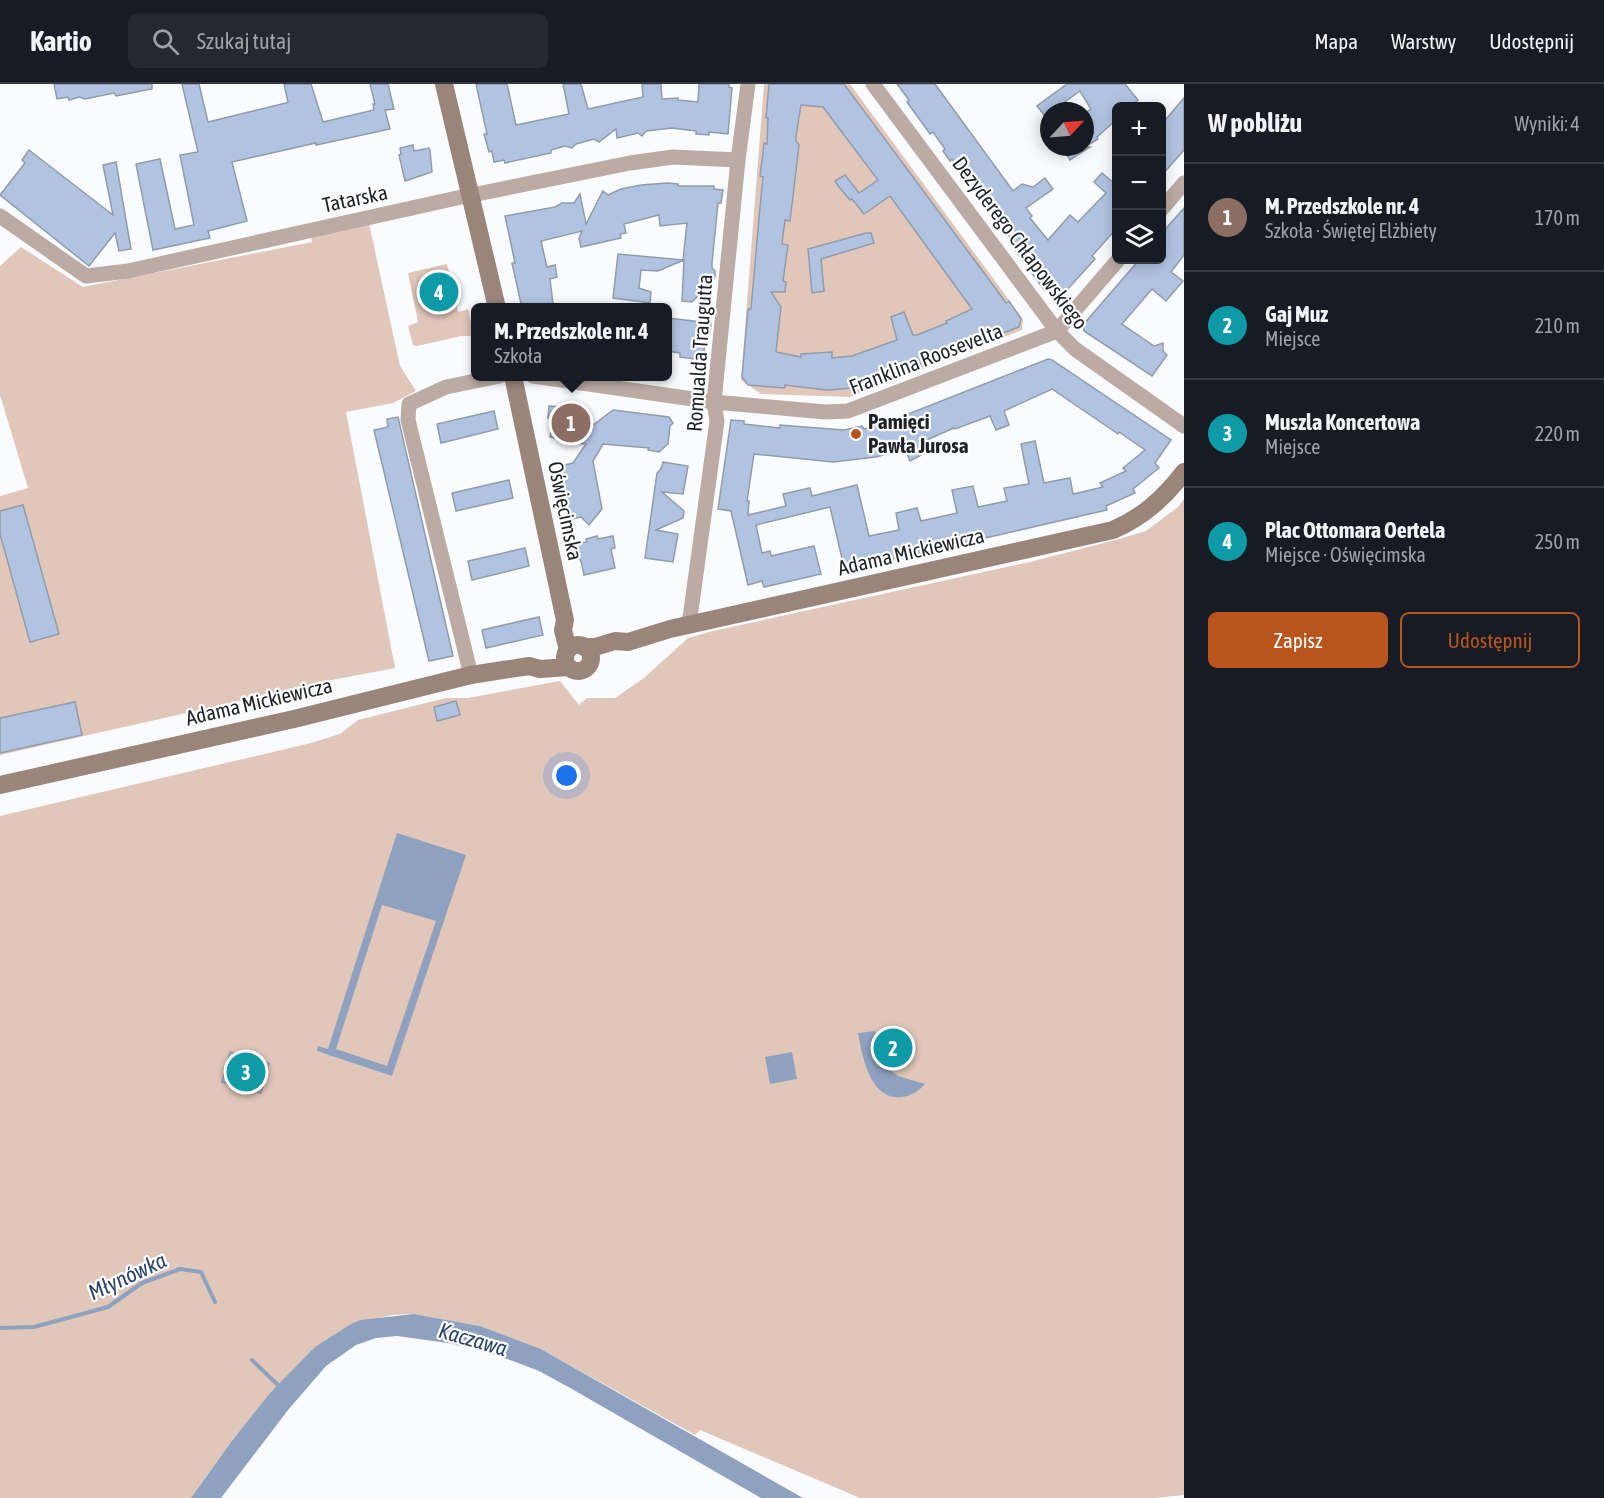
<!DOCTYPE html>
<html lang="pl">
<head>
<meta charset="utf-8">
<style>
  :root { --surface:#171b24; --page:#242831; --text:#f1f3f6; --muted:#9ea1a6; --line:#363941; --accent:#b8551c }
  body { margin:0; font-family:"Asap Condensed",sans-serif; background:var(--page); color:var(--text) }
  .controls { position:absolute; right:18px; top:18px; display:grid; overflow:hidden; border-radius:9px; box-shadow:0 3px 15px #0003 }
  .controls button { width:54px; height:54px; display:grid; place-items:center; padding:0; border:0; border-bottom:2px solid var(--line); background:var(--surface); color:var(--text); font:30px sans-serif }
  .compass { position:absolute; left:1040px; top:18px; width:54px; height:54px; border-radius:50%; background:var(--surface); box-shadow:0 3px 15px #0003; rotate:64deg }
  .you { position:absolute; left:567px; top:692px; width:21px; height:21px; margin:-15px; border:4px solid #fff; border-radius:50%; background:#1a73e8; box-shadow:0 0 0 9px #1a73e833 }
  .badge { display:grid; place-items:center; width:39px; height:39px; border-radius:50%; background:var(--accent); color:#fff; font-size:20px; font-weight:700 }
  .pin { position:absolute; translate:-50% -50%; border:3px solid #fff; box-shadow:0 2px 6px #0006 }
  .popup { position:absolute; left:471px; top:219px; width:201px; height:78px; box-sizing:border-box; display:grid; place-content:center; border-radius:9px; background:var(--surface); filter:drop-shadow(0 2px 4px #0005); font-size:20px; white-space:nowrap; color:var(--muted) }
  .popup b { font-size:22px; color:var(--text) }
  .popup::after { content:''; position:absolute; left:50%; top:100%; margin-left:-12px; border:12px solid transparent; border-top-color:var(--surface) }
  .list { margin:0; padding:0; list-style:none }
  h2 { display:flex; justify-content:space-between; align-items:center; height:78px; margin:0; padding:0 24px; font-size:26px }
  h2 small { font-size:20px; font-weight:400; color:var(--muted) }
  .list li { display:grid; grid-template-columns:39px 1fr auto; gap:18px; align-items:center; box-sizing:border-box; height:108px; padding:0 24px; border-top:2px solid var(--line) }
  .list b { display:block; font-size:22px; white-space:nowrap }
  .list p { margin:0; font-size:20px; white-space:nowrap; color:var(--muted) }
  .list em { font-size:20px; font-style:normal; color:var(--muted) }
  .actions { display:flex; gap:12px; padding:18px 24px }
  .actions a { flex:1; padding:14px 0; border:2px solid var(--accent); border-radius:9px; text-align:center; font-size:21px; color:var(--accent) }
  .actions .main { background:var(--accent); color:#fff }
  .icon { flex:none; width:33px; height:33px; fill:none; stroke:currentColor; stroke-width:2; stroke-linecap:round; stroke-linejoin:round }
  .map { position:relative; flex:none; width:1184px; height:1414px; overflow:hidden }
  header { display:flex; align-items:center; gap:36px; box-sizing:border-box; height:84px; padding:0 30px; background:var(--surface); border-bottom:2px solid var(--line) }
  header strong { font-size:28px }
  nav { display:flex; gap:33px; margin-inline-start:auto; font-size:21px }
  .search { width:420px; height:54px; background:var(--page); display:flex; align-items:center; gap:15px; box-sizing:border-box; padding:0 21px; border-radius:9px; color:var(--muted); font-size:22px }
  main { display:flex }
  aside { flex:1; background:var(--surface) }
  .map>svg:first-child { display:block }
  .green { fill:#e1c6ba }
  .water { fill:#8ea2bf; fill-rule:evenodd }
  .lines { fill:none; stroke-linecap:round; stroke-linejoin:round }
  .stream { stroke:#8ea2bf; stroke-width:4 }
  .building { fill:#b0c4e2; stroke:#919cab; stroke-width:1.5; fill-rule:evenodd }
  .street { stroke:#bbaba3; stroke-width:15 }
  .secondary { stroke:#9b8479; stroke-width:18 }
  .poi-dot { fill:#b8551c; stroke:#fff; stroke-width:2 }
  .labels { text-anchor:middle; stroke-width:4.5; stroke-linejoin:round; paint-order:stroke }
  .street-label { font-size:21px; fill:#1e2228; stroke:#fff }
  .poi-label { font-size:21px; font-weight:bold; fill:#1e2228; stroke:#fff; text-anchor:start }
  .water-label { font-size:22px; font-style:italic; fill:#28446d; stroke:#fff }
</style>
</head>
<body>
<header>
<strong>Kartio</strong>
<div class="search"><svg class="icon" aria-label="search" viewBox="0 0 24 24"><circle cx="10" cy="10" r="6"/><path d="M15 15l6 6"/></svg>Szukaj tutaj</div>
<nav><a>Mapa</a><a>Warstwy</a><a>Udostępnij</a></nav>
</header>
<main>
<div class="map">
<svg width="1184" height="1414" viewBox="0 0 1184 1414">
  <rect width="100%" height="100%" fill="#f9fbff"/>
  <!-- green -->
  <g class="green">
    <polygon points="764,0 850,0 1023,235 1022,246 850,313 761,310 741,296"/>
    <polygon points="368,135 400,282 416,307 393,319 346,328 395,584 332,596 0,671 0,412 28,404 0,311 0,182 21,163 83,203 312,158 310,147"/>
    <polygon points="447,180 458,228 468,225 474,252 461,252 417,262 413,261 408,242 418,238 408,189"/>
    <polygon points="1184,415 1184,1411 1154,1414 860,1414 700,1346 695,1351 541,1265 480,1242 414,1230 392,1231 351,1240 272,1307 231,1358 191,1414 0,1414 0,732 311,659 340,650 358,636 446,614 468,614 560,597 579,621 587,614 615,614 644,594 688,554 713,547 1030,478 1119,455 1146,447 1178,423"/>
  </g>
  <!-- water -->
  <g class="water">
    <path d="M397,749l69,22 -74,221 -75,-25 1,-5 10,3zM382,821l54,16 -49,145 -51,-17z"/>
    <path d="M875,947l7,37 4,-1 12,9 27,8c-7,8 -14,12 -24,13 -31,4 -39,-42 -43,-64z"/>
    <polygon points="792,968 797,995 770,1000 765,973"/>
    <polygon points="414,1230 480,1242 541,1265 803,1414 761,1414 572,1305 539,1287 513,1277 489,1269 448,1259 397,1252 376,1254 356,1261 326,1282 288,1326 221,1414 191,1414 231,1358 270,1309 315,1263 351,1240 360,1236"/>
  </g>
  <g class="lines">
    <!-- stream -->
    <g class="stream">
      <polyline points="0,1244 34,1243 108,1223 142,1199 180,1185 201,1188 215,1218"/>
      <polyline points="252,1276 280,1303"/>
    </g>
  </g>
  <!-- building -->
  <g class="building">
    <polygon points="54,0 152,0 152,5 116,12 114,9 85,15 79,13 69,16 68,13 57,15"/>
    <polygon points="182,0 199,0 208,38 286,19 288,18 284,0 311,0 323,38 374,26 373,20 375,20 370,0 388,0 394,25 385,26 390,45 316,61 316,59 232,78 247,137 208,147 210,154 153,166 136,80 160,75 175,145 194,141 180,71 198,68"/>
    <polygon points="476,0 507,0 516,41 569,30 563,0 581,0 588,25 643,13 642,0 661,0 662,15 678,14 678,16 698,18 699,0 729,0 729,3 732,4 728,50 709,48 709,51 696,50 696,47 672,44 646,47 642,52 638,49 617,54 616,45 599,58 594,55 576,60 572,64 565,62 551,66 551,69 505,79 504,76 494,78 492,67 489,68 484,50 487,50"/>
    <path d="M769,0h75l149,201 13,18 3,-2 12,18 -2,8 -121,45 1,3 -33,14 -2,-6 -10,5 -27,2 -42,-5v3l-37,-3 -6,-8 6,-68h3l10,-113 2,-19 -3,-1 3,-23 1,-10 3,1 1,-26h-2zM801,21l22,2 55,73 -19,13 -14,-18 -10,6 4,6 11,13 2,-1 12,15 26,-18 82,113 -26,12 1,2 -30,12h-4l-9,-23 -13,5 6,23 -45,16 -20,2v-6l-31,2v3l-25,-5 5,-45 -10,-15h14l1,-10 -3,-1 5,-36 -6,-1 3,-24 5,1 1,-8 8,-68 -3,-4v-5z"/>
    <polygon points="897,0 935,0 1013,107 1022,100 1033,103 1045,94 1053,105 1026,124 1032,132 1030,134 1048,156 1070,131 1078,138 1106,109 1094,98 1102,89 1114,99 1116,96 1116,145 1092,172 1095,175 1066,207 1064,205 1059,211 1052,211 1048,205 1045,207 1015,166 1018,164 971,101 969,103 962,94 965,92 952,75 950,77 943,67 945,65 933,48 930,50 907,18 909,16"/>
    <polygon points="1067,0 1125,0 1138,16 1130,22 1116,22 1116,36 1097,53 1098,55 1085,63 1090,63 1070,76 1062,63 1085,63 1085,29 1091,25 1080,7 1052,27 1049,27 1045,32 1037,22"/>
    <polygon points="1184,14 1184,66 1161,92 1161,41"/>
    <polygon points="413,61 414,67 429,64 430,66 432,88 405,97 399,71 401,70 400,64"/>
    <polygon points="29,66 113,131 103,81 116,78 131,165 119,167 115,149 89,182 0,111 25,79 22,76"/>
    <polygon points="667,99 678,100 678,102 714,102 714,105 723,106 721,119 718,119 712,179 712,184 715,187 715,193 692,218 682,217 684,176 658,187 641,186 639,204 651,208 650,219 613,214 618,170 683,176 687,139 660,142 659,131 624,140 626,149 620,150 621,154 581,163 579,154 582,147 541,157 547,183 555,181 557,193 550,195 553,220 549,221 550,224 522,224 512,179 515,179 505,132 555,123 562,119 574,119 580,110 586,140 603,107 608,111 621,105 641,101"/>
    <polygon points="1184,124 1184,171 1171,188 1183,197 1166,217 1152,205 1122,240 1154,262 1163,259 1163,267 1167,271 1152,292 1084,247 1083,241 1139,176 1161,176 1161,150"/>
    <polygon points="866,149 871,149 874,159 821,175 824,207 812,209 808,165"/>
    <polygon points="667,234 711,239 710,250 706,250 704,267 695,275 680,273 680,269 667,267"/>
    <path d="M1048,275l4,1 119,80 -16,23 4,5 -26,21 2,4 -29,13 1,4 -218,50v-3l-45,10 -14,-60 -74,18 6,28 8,-2 1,5 43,-10 7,28 -57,13 -2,-6 -14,4 -17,-74 -13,-2 13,-89 13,1v3l36,4v-3l64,5 18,-4 2,3 19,-5zM1052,305l66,45 1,-2 26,18 -22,18 3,3 -26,12 3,4 -30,7 -3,-16 -26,5 -9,-42 -14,3 8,40 -25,4 3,13 -29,6 -5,-21 -21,4 5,23 -36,8 -4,-13 -21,5 3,17 -30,6 -12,-51 -45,11 -2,-8 -27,6 3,12 -38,9 1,-14h-2l7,-47 79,8 43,-5 29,-8 5,12 17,-9 -5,-10 32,-14 1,1 35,-13 6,14 13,-5 -5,-14z"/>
    <polygon points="566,320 573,321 576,325 584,326 583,330 590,331 588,345 613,326 669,333 673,339 670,342 668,360 659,368 648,366 649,364 603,360 593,377 602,425 589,441 581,433 572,435 570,427 568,428 559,390 562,390 560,382 573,379 586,360 558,357 558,355 550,353 553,334 548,334 549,322 562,323"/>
    <polygon points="494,327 498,345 441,359 437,340"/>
    <polygon points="398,333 453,572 429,577 374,346 388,343 387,335"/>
    <polygon points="663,378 688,382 683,410 662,408 684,427 683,434 656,446 678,450 673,478 645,474 657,389 661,385"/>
    <polygon points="509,396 513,414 456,427 452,409"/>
    <polygon points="23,421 59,550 30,558 0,450 0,427"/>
    <polygon points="597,452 598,455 613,452 615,464 611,465 615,484 584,491 581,477 576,472 579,465 577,460 587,458 586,455"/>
    <polygon points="525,464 529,482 472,496 468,477"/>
    <polygon points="539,533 543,551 486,564 482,546"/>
    <polygon points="456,617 460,631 437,637 434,623"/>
    <polygon points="75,618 82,651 0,669 0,634"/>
    <polygon points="230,968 269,979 261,1009 222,998"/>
  </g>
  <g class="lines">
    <!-- street -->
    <g class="street">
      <polyline points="873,0 1057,247 1075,265 1184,342"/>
      <polyline points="1162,125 1184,99"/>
      <polyline points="0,132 86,192 128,187 457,114 630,79 673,73 738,76"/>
      <polyline points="533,292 714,318 825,328 848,327 1057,247 1118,176"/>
      <polyline points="689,541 717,337 714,318 738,76 748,0"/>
      <polyline points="471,591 408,336 409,320 446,303 500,292"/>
    </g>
    <!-- secondary -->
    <g class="secondary">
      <polyline points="444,0 497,224"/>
      <polyline points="513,292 563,527 565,536 563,546 568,566"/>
      <circle cx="578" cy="574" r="13"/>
      <path d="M584,563h11l20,-6 13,1 42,-13 443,-99c30,-13 51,-32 71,-58"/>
      <polyline points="0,701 294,635 471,591 529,582 540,585 568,583"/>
    </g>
  </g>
  <!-- markers -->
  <circle class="poi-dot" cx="856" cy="350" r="6"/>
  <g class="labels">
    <!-- street labels -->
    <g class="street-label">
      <text transform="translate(355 115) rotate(-12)" y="7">Tatarska</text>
      <text transform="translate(1020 159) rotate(53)" y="7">Dezyderego Chłapowskiego</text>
      <text transform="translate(700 269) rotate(-86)" y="7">Romualda Traugutta</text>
      <text transform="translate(926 275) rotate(-21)" y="7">Franklina Roosevelta</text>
      <text transform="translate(565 427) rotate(78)" y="7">Oświęcimska</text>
      <text transform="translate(911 468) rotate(-13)" y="7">Adama Mickiewicza</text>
      <text transform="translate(259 618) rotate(-13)" y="7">Adama Mickiewicza</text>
    </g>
    <!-- poi labels -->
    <g class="poi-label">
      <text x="868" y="345">Pamięci<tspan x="868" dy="24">Pawła Jurosa</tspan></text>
    </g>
    <!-- water labels -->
    <g class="water-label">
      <text transform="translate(127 1192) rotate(-25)" y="8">Młynówka</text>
      <text transform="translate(473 1255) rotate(16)" y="8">Kaczawa</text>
    </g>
  </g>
</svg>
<div class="controls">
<button>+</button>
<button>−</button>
<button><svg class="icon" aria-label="layers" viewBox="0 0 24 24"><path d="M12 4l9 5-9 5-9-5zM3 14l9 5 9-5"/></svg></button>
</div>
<svg class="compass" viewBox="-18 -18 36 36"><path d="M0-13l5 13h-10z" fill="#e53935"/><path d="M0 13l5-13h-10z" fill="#9ea1a6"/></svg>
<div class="you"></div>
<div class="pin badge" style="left:571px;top:339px;background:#8d6e63">1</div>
<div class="popup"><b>M. Przedszkole nr. 4</b>Szkoła</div>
<div class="pin badge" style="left:893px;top:964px;background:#0f9aa8">2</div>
<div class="pin badge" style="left:246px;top:988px;background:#0f9aa8">3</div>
<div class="pin badge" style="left:439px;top:208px;background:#0f9aa8">4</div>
</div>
<aside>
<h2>W pobliżu<small>Wyniki: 4</small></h2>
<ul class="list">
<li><span class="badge" style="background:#8d6e63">1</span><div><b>M. Przedszkole nr. 4</b><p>Szkoła · Świętej Elżbiety</p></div><em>170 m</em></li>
<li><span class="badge" style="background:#0f9aa8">2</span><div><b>Gaj Muz</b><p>Miejsce</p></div><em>210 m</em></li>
<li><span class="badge" style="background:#0f9aa8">3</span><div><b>Muszla Koncertowa</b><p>Miejsce</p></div><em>220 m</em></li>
<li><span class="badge" style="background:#0f9aa8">4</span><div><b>Plac Ottomara Oertela</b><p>Miejsce · Oświęcimska</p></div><em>250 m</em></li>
</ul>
<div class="actions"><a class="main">Zapisz</a><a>Udostępnij</a></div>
</aside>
</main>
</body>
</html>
